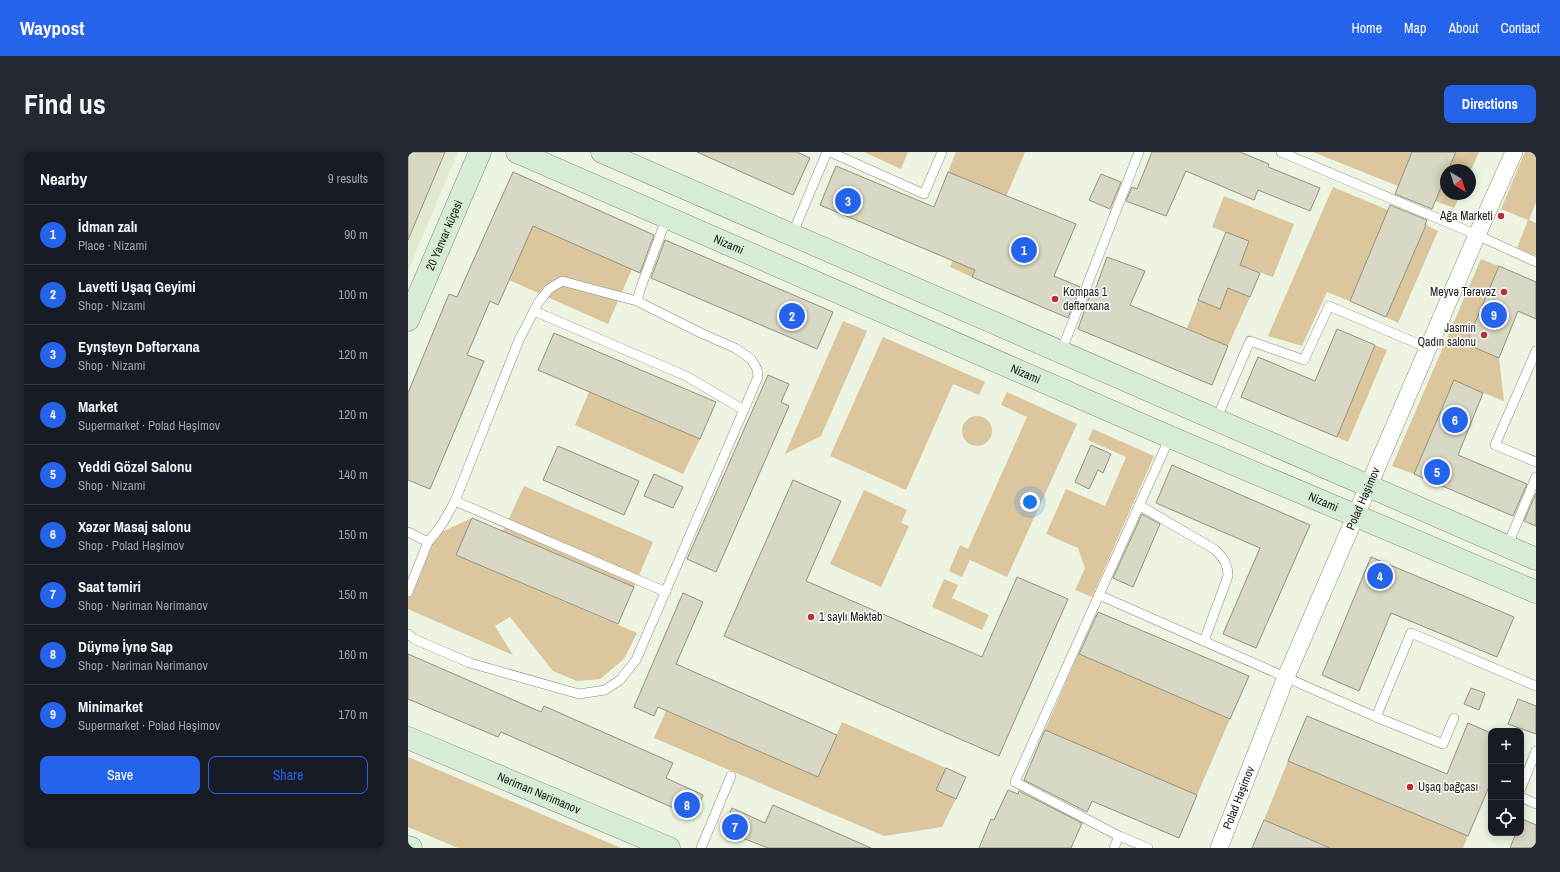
<!DOCTYPE html>
<html lang="en">
<head>
<meta charset="utf-8">
<style>
  :root { --surface:#171b24; --page:#242831; --text:#f1f3f6; --muted:#9ea1a6; --line:#363941; --accent:#2563eb }
  body { margin:0; font-family:"Archivo Narrow",sans-serif; background:var(--page); color:var(--text) }
  .controls { position:absolute; right:12px; bottom:12px; display:grid; overflow:hidden; border-radius:8px; box-shadow:0 2px 10px #0003 }
  .controls button { width:36px; height:36px; display:grid; place-items:center; padding:0; border:0; border-bottom:1px solid var(--line); background:var(--surface); color:var(--text); font:20px sans-serif }
  .compass { position:absolute; left:1032px; top:12px; width:36px; height:36px; border-radius:50%; background:var(--surface); box-shadow:0 2px 10px #0003; rotate:142deg }
  .you { position:absolute; left:622px; top:350px; width:14px; height:14px; margin:-10px; border:3px solid #fff; border-radius:50%; background:#1a73e8; box-shadow:0 0 0 6px #1a73e833 }
  .badge { display:grid; place-items:center; width:26px; height:26px; border-radius:50%; background:var(--accent); color:#fff; font-size:13px; font-weight:700 }
  .pin { position:absolute; translate:-50% -50%; border:2px solid #fff; box-shadow:0 1px 4px #0006 }
  .list { margin:0; padding:0; list-style:none }
  h2 { display:flex; justify-content:space-between; align-items:center; height:52px; margin:0; padding:0 16px; font-size:17px }
  h2 small { font-size:13px; font-weight:400; color:var(--muted) }
  .list li { display:grid; grid-template-columns:26px 1fr auto; gap:12px; align-items:center; box-sizing:border-box; height:60px; padding:0 16px; border-top:1px solid var(--line) }
  .list b { display:block; font-size:15px; white-space:nowrap }
  .list p { margin:0; font-size:13px; white-space:nowrap; color:var(--muted) }
  .list em { font-size:13px; font-style:normal; color:var(--muted) }
  .actions { display:flex; gap:8px; padding:12px 16px }
  .actions a { flex:1; padding:9px 0; border:1px solid var(--accent); border-radius:8px; text-align:center; font-size:14px; color:var(--accent) }
  .actions .main { background:var(--accent); color:#fff }
  .icon { flex:none; width:22px; height:22px; fill:none; stroke:currentColor; stroke-width:2; stroke-linecap:round; stroke-linejoin:round }
  .map { position:relative; flex:none; width:1128px; height:696px; overflow:hidden; border-radius:8px }
  header { display:flex; align-items:center; gap:24px; box-sizing:border-box; height:56px; padding:0 20px; background:var(--accent); color:#fff }
  header strong { font-size:19px }
  nav { display:flex; gap:22px; margin-inline-start:auto; font-size:14px }
  .intro { display:flex; align-items:center; justify-content:space-between; box-sizing:border-box; height:96px; padding:0 24px }
  h1 { margin:0; font-size:28px }
  .button { padding:10px 18px; border-radius:8px; background:var(--accent); color:#fff; font-size:14px; font-weight:700 }
  main { display:flex; gap:24px; padding:0 24px }
  aside { flex:1; background:var(--surface); border-radius:8px; box-shadow:0 2px 10px #0003 }
  .map>svg:first-child { display:block }
  .built { fill:#e1ead0 }
  .green { fill:#dbc69d }
  .building { fill:#d9d8c4; stroke:#93927f }
  .lines { fill:none; stroke-linecap:round; stroke-linejoin:round }
  .lane-casing { stroke:#878d7c; stroke-width:10 }
  .street-casing { stroke:#878d7c; stroke-width:18 }
  .secondary-casing { stroke:#878d7c; stroke-width:23 }
  .lane { stroke:#fff; stroke-width:9 }
  .street { stroke:#fff; stroke-width:17 }
  .secondary { stroke:#d7ecd6; stroke-width:22 }
  .poi-dot { fill:#bd2d34; stroke:#fff; stroke-width:1.5 }
  .labels { text-anchor:middle; stroke-width:3; stroke-linejoin:round; paint-order:stroke }
  .poi-label { font-size:12px; fill:#1a1d16; stroke:#fff; text-anchor:end }
  .street-label { font-size:12px; fill:#1a1d16; stroke:#fff }
</style>
</head>
<body>
<header>
<strong>Waypost</strong>
<nav><a>Home</a><a>Map</a><a>About</a><a>Contact</a></nav>
</header>
<div class="intro"><h1>Find us</h1><a class="button">Directions</a></div>
<main>
<aside>
<h2>Nearby<small>9 results</small></h2>
<ul class="list">
<li><span class="badge">1</span><div><b>İdman zalı</b><p>Place · Nizami</p></div><em>90 m</em></li>
<li><span class="badge">2</span><div><b>Lavetti Uşaq Geyimi</b><p>Shop · Nizami</p></div><em>100 m</em></li>
<li><span class="badge">3</span><div><b>Eynşteyn Dəftərxana</b><p>Shop · Nizami</p></div><em>120 m</em></li>
<li><span class="badge">4</span><div><b>Market</b><p>Supermarket · Polad Həşimov</p></div><em>120 m</em></li>
<li><span class="badge">5</span><div><b>Yeddi Gözəl Salonu</b><p>Shop · Nizami</p></div><em>140 m</em></li>
<li><span class="badge">6</span><div><b>Xəzər Masaj salonu</b><p>Shop · Polad Həşimov</p></div><em>150 m</em></li>
<li><span class="badge">7</span><div><b>Saat təmiri</b><p>Shop · Nəriman Nərimanov</p></div><em>150 m</em></li>
<li><span class="badge">8</span><div><b>Düymə İynə Sap</b><p>Shop · Nəriman Nərimanov</p></div><em>160 m</em></li>
<li><span class="badge">9</span><div><b>Minimarket</b><p>Supermarket · Polad Həşimov</p></div><em>170 m</em></li>
</ul>
<div class="actions"><a class="main">Save</a><a>Share</a></div>
</aside>
<div class="map">
<svg width="1128" height="696" viewBox="0 0 1128 696">
  <rect width="100%" height="100%" fill="#edf4e1"/>
  <!-- built -->
  <polygon class="built" points="0,0 50,0 0,119"/>
  <!-- green -->
  <g class="green">
    <polygon points="456,0 500,0 493,17"/>
    <polygon points="548,0 617,0 564,125 542,115 576,35 540,20"/>
    <polygon points="905,0 1004,0 990,34"/>
    <polygon points="1047,0 1071,0 1062,20 1062,18 1040,18"/>
    <polygon points="1117,0 1128,0 1128,50 1121,68 1128,71 1128,104 1109,96 1120,68 1093,57"/>
    <polygon points="1038,23 1038,42 1053,42 1046,56 1027,49"/>
    <polygon points="925,35 980,58 942,149 919,140 894,194 860,184"/>
    <polygon points="816,44 886,72 865,125 832,113 841,89 804,75"/>
    <polygon points="1018,73 1030,79 990,171 978,165"/>
    <polygon points="125,74 224,117 200,172 101,128"/>
    <polygon points="1073,107 1091,114 1091,206 1096,249 1046,229 1006,322 984,314"/>
    <polygon points="820,136 842,145 820,194 779,176 790,148 812,156"/>
    <polygon points="435,169 459,179 413,284 377,302"/>
    <polygon points="475,185 577,230 571,243 545,232 498,338 422,304"/>
    <polygon points="967,193 979,198 940,290 929,285"/>
    <polygon points="181,240 292,287 275,322 167,273"/>
    <polygon points="599,240 669,272 599,425 562,408 554,425 541,419 552,393 560,397 619,265 593,253"/>
    <circle cx="569" cy="279" r="15"/>
    <polygon points="685,277 746,304 684,445 667,438 677,416 670,396 638,382 658,337 697,354 718,305 680,288"/>
    <polygon points="116,334 245,390 226,435 95,379"/>
    <polygon points="456,338 499,358 493,371 501,374 473,435 422,412"/>
    <polygon points="64,366 48,403 229,481 216,507 192,527 169,529 145,519 102,465 87,474 105,503 0,457 0,428 16,388"/>
    <polygon points="536,427 550,433 544,446 581,463 574,478 524,455"/>
    <polygon points="670,502 822,567 789,643 637,578"/>
    <polygon points="258,559 410,625 434,570 538,616 529,638 548,647 534,675 476,684 246,586"/>
    <polygon points="0,605 213,696 50,696 0,675"/>
    <polygon points="880,609 1060,684 1055,696 923,696 856,668"/>
  </g>
  <!-- building -->
  <g class="building">
    <polygon points="2,0 37,0 0,88 0,6"/>
    <polygon points="289,0 389,0 402,6 385,43"/>
    <polygon points="744,0 832,0 861,12 860,15 912,36 902,59 850,38 846,48 778,19 758,64 718,49 724,35 729,37"/>
    <polygon points="1004,0 1048,0 1040,18 1038,18 1038,23 1024,57 987,42"/>
    <polygon points="428,14 526,55 540,20 668,72 646,124 672,135 660,166 564,125 567,118 412,53"/>
    <polygon points="105,20 246,83 232,121 125,74 90,153 82,149 59,203 76,209 22,337 0,328 0,241 41,142 49,145"/>
    <polygon points="693,22 713,30 702,57 681,48"/>
    <polygon points="982,53 1019,68 1017,73 1018,73 978,165 942,149"/>
    <polygon points="818,80 841,89 832,113 852,121 842,145 820,136 812,157 790,148"/>
    <polygon points="257,88 425,160 409,197 243,126"/>
    <polygon points="699,105 737,119 722,153 820,194 804,233 670,177 683,140 686,141"/>
    <polygon points="1091,114 1128,130 1128,167 1110,159 1091,206 1058,192"/>
    <polygon points="929,177 967,193 929,285 833,245 850,205 907,229"/>
    <polygon points="146,181 308,250 292,287 130,218"/>
    <polygon points="360,223 381,232 373,250 381,254 308,420 279,407"/>
    <polygon points="1046,228 1075,241 1050,303 1119,332 1105,364 1006,322"/>
    <polygon points="683,293 703,302 695,321 690,318 681,337 667,330"/>
    <polygon points="150,294 231,329 216,363 135,328"/>
    <polygon points="764,313 902,373 848,496 815,482 852,396 748,351"/>
    <polygon points="246,322 275,335 265,356 236,344"/>
    <polygon points="385,328 433,349 398,429 574,505 609,425 660,447 591,604 316,484"/>
    <polygon points="1128,341 1128,374 1116,369"/>
    <polygon points="734,362 752,372 725,435 705,426"/>
    <polygon points="64,366 226,435 210,472 48,403"/>
    <polygon points="963,405 1106,465 1089,505 983,461 951,539 914,523"/>
    <polygon points="275,441 295,450 268,512 429,583 410,625 250,555 246,564 226,555"/>
    <polygon points="690,460 841,524 822,567 671,502"/>
    <polygon points="0,502 133,560 136,554 265,611 258,626 295,643 286,665 93,580 90,585 0,547"/>
    <polygon points="1063,536 1077,541 1071,558 1056,552"/>
    <polygon points="1110,547 1128,554 1128,582 1100,572"/>
    <polygon points="899,564 1039,622 1060,571 1083,581 1083,630 1060,684 880,609"/>
    <polygon points="637,578 789,643 771,686 684,649 679,660 616,628"/>
    <polygon points="538,616 558,625 548,647 528,638"/>
    <polygon points="600,638 610,642 611,639 674,671 663,696 571,696 583,667 586,668"/>
    <polygon points="365,653 463,696 360,696 314,678 324,656 357,671"/>
    <polygon points="1114,667 1128,673 1128,696 1102,696 1108,681 1113,681"/>
    <polygon points="856,668 922,696 844,696"/>
  </g>
  <g class="lines">
    <!-- lane casing -->
    <g class="lane-casing">
      <g id="lane">
        <polyline points="422,0 516,42 534,0"/>
        <polyline points="873,0 1069,83 1128,110"/>
        <polyline points="384,83 419,0"/>
        <polyline points="126,159 278,224 336,258"/>
        <polyline points="1128,199 1087,293 1128,310"/>
        <polyline points="653,200 731,0"/>
        <polyline points="808,268 842,189 896,208 921,154 1020,196"/>
        <polyline points="762,285 691,443 968,565 1003,481 1128,534"/>
        <polyline points="47,349 258,440"/>
        <path d="M731,353l75,44c9,8 14,15 14,27l-24,65"/>
        <path d="M0,380l20,10c12,-13 19,-26 27,-41l64,-161 19,-37 11,-14 13,-8 75,20 4,-14 26,-70"/>
        <polyline points="1099,395 1128,325"/>
        <polyline points="0,440 20,390"/>
        <polyline points="691,443 607,630 711,684"/>
        <polyline points="0,482 6,487 62,511 171,542 197,538 212,528 228,508 350,225 349,217 343,207 327,196 295,182 229,149"/>
        <polyline points="968,565 1035,592 1046,566"/>
        <polyline points="1113,636 1128,599"/>
        <polyline points="1113,645 1128,652"/>
        <polyline points="293,696 323,624"/>
        <polyline points="706,696 711,684 740,696"/>
      </g>
    </g>
    <!-- street casing -->
    <g class="street-casing">
      <g id="street">
        <path id="s1" d="M811,696l67,-171 191,-442 37,-83"/>
      </g>
    </g>
    <!-- secondary casing -->
    <g class="secondary-casing">
      <g id="secondary">
        <path id="s2" d="M109,0l653,285 366,155"/>
        <polyline points="194,0 1128,407"/>
        <path id="s3" d="M0,168l72,-168"/>
        <path id="s4" d="M0,586l261,110"/>
        <polyline points="0,695 3,696"/>
      </g>
    </g>
    <!-- lane -->
    <use href="#lane" class="lane"/>
    <!-- street -->
    <use href="#street" class="street"/>
    <!-- secondary -->
    <use href="#secondary" class="secondary"/>
  </g>
  <!-- markers -->
  <g class="poi-dot">
    <circle cx="1093" cy="64" r="4"/>
    <circle cx="1096" cy="140" r="4"/>
    <circle cx="647" cy="147" r="4"/>
    <circle cx="1076" cy="183" r="4"/>
    <circle cx="403" cy="465" r="4"/>
    <circle cx="1002" cy="635" r="4"/>
  </g>
  <g class="labels">
    <!-- poi labels -->
    <g class="poi-label">
      <text x="1085" y="68">Ağa Marketi</text>
      <text x="655" y="144" text-anchor="start">Kompas 1<tspan x="655" dy="14">dəftərxana</tspan></text>
      <text x="1088" y="144">Meyvə Tərəvəz</text>
      <text x="1068" y="180">Jasmin<tspan x="1068" dy="14">Qadın salonu</tspan></text>
      <text x="411" y="469" text-anchor="start">1 saylı Məktəb</text>
      <text x="1010" y="639" text-anchor="start">Uşaq bağçası</text>
    </g>
    <!-- street labels -->
    <g class="street-label">
      <text dy="4" stroke="none"><textPath href="#s3" startOffset="92">20 Yanvar küçəsi</textPath></text>
      <text dy="4" stroke="none"><textPath href="#s2" startOffset="231">Nizami</textPath></text>
      <text dy="4" stroke="none"><textPath href="#s2" startOffset="555">Nizami</textPath></text>
      <text dy="4" stroke="none"><textPath href="#s1" startOffset="378">Polad Həşimov</textPath></text>
      <text dy="4" stroke="none"><textPath href="#s2" startOffset="879">Nizami</textPath></text>
      <text dy="4" stroke="none"><textPath href="#s4" startOffset="142">Nəriman Nərimanov</textPath></text>
      <text dy="4" stroke="none"><textPath href="#s1" startOffset="54">Polad Həşimov</textPath></text>
    </g>
  </g>
</svg>
<div class="controls">
<button>+</button>
<button>−</button>
<button><svg class="icon" aria-label="locate" viewBox="0 0 24 24"><circle cx="12" cy="12" r="6"/><path d="M12 2v4M12 18v4M2 12h4M18 12h4"/></svg></button>
</div>
<svg class="compass" viewBox="-18 -18 36 36"><path d="M0-13l5 13h-10z" fill="#e53935"/><path d="M0 13l5-13h-10z" fill="#9ea1a6"/></svg>
<div class="you"></div>
<div class="pin badge" style="left:616px;top:98px">1</div>
<div class="pin badge" style="left:384px;top:164px">2</div>
<div class="pin badge" style="left:440px;top:49px">3</div>
<div class="pin badge" style="left:972px;top:424px">4</div>
<div class="pin badge" style="left:1029px;top:320px">5</div>
<div class="pin badge" style="left:1047px;top:268px">6</div>
<div class="pin badge" style="left:327px;top:675px">7</div>
<div class="pin badge" style="left:279px;top:653px">8</div>
<div class="pin badge" style="left:1086px;top:163px">9</div>
</div>
</main>
</body>
</html>
